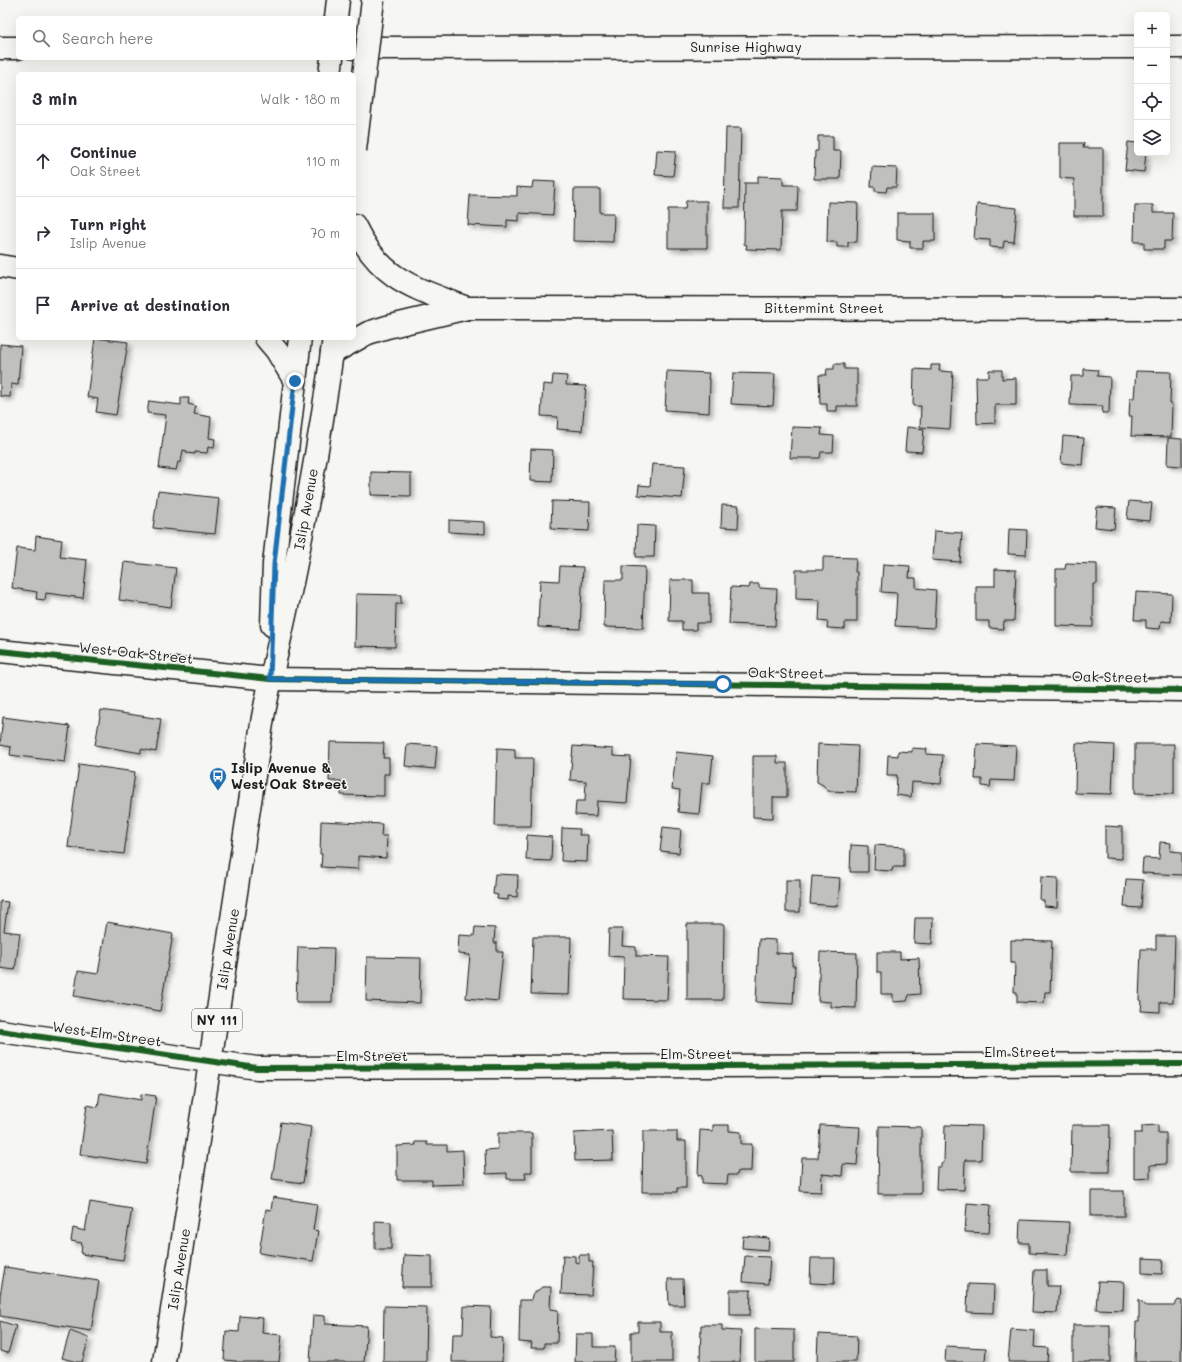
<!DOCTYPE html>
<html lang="en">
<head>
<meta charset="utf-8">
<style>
  :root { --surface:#fff; --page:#f7f7f7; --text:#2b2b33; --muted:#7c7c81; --line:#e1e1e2 }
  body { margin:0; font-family:Mali,sans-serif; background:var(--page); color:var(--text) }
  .controls { position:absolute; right:12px; top:12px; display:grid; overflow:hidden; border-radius:6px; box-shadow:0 4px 16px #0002 }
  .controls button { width:36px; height:36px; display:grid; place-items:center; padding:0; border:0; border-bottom:1px solid var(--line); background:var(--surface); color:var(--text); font:20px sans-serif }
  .stop { position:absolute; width:12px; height:12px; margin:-9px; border:3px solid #1f6fb2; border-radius:50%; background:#fff }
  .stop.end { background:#1f6fb2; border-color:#fff; box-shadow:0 1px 4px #0008 }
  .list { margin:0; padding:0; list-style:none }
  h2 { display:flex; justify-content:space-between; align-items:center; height:52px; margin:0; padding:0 16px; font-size:17px }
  h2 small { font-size:13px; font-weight:400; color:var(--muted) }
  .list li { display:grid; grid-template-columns:26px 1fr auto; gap:12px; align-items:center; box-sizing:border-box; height:72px; padding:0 16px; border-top:1px solid var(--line) }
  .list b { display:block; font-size:15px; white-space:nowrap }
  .list p { margin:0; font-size:13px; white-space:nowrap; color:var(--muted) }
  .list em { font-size:13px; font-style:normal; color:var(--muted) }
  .icon { flex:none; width:22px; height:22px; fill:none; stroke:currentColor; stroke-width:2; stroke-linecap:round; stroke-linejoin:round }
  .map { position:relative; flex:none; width:1182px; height:1362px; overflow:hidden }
  .search { position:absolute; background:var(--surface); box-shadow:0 4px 16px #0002; left:16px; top:16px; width:340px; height:44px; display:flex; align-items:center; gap:10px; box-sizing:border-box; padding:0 14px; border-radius:6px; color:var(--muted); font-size:15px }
  .panel { position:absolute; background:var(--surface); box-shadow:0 4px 16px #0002; left:16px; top:72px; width:340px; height:268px; border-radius:6px }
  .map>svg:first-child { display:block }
  .building { fill:#c0c0bd; stroke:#1c1c1c; filter:url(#shadow) }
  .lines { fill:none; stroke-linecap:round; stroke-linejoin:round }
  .minor-casing { stroke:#1c1c1c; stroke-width:25 }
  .tertiary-casing { stroke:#1c1c1c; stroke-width:25 }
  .secondary-casing { stroke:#1c1c1c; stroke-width:25 }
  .primary-casing { stroke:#1c1c1c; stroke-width:25 }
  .minor { stroke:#f6f6f2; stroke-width:22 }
  .tertiary { stroke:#f6f6f2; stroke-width:22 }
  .secondary { stroke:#f6f6f2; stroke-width:22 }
  .primary { stroke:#f6f6f2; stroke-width:22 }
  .primary-bridge-casing { stroke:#1c1c1c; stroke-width:25; stroke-linecap:butt }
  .primary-bridge { stroke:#f6f6f2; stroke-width:22 }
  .cycleway-casing { stroke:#f6f6f2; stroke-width:8 }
  .cycleway { stroke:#1b5e20; stroke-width:6 }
  .route { stroke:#1f6fb2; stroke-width:5 }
  .labels { text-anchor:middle; stroke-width:3; stroke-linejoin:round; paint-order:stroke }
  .shield { fill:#f6f6f2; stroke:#5d5d5c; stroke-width:1 }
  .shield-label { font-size:13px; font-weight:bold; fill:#1c1c1c }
  .street-label { font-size:14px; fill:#1c1c1c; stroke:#f6f6f2 }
  .poi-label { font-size:14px; font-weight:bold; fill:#1c1c1c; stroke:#f6f6f2; text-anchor:start }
</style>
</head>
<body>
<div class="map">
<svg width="1182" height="1362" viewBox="0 0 1182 1362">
  <defs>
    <filter id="shadow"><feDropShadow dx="3.5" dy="3.5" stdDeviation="2" flood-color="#0004"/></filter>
  </defs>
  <rect width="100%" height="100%" fill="#f6f6f2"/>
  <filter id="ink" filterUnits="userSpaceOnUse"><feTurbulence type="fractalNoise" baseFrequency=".025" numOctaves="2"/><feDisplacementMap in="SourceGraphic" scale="8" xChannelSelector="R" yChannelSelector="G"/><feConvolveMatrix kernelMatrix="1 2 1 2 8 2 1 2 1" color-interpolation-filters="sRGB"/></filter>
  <g filter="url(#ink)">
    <!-- building -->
    <g class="building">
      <polygon points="726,128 741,128 739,208 724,208"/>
      <polygon points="818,136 833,136 833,151 841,151 840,179 814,179 815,151 818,151"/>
      <polygon points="1128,142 1137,143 1137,153 1146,153 1144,172 1125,170"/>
      <polygon points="1060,143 1084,143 1083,148 1103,148 1103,216 1074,216 1074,179 1060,178"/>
      <polygon points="657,150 676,151 673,176 655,175"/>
      <polygon points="872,167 897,168 896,187 887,187 886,192 875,191 875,187 871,187"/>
      <polygon points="758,176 783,177 783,185 798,185 797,211 782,211 781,250 746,249 747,245 744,244 745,183 758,183"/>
      <polygon points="533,181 555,182 553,215 519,213 519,221 507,220 507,227 468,225 470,195 517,196 517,187 532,188"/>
      <polygon points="574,189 600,189 600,213 614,213 613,242 573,241"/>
      <polygon points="686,201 707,201 707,248 668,248 668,209 685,209"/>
      <polygon points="828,202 858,203 857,242 848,242 848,247 837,247 837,242 827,242"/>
      <polygon points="977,204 1017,208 1014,242 1004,241 1003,248 990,247 990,240 974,239"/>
      <polygon points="1135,205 1153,205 1153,213 1173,213 1172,241 1164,241 1164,249 1144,249 1144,242 1134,242"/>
      <polygon points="897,213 935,213 935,241 923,241 923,248 910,248 910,241 897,240"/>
      <polygon points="95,338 128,342 116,415 96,412 98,399 87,397"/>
      <polygon points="0,344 21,346 18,385 11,384 10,397 0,396"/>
      <polygon points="834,364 844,364 844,369 857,369 857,406 837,406 837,411 827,411 827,404 820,404 819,375 826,375 827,369 834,369"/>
      <polygon points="931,365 940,365 939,371 953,372 950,429 920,427 921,406 913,406 914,369 931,370"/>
      <polygon points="1084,369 1098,370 1097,376 1110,377 1109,413 1102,413 1103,406 1070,405 1071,376 1084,376"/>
      <polygon points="989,370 1002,370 1002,379 1016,378 1016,405 995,405 995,423 977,424 976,377 989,377"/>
      <polygon points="667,371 709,373 708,379 710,379 709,413 665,410"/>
      <polygon points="1136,371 1171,372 1170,404 1172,404 1171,437 1131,436 1132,416 1129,416 1130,398 1134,398"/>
      <polygon points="733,373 775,374 773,406 731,404"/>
      <polygon points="553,375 567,376 566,385 586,386 582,431 557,429 558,417 541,416 543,384 552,385"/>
      <polygon points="181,398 189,398 188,404 196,406 194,414 211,417 209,438 215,439 214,448 208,447 207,453 195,452 195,454 186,453 187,451 183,450 181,462 178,462 176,470 159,468 166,415 147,413 149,401 181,405"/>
      <polygon points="792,427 822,428 821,435 834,436 833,452 821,452 820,458 790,458"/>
      <polygon points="907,427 924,429 922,452 905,451"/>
      <polygon points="1063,436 1084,438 1082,465 1061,463"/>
      <polygon points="1168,438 1182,439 1182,466 1167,465"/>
      <polygon points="531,449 553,450 552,482 530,481"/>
      <polygon points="652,464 685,466 682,498 638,495 639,485 650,486"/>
      <polygon points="371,472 411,473 411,496 371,495"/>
      <polygon points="158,491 219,498 215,534 153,528"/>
      <polygon points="552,501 590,502 589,531 551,529"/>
      <polygon points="1129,501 1152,503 1150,521 1127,519"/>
      <polygon points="722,505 739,506 738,528 721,527"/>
      <polygon points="1097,507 1116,508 1114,529 1095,527"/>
      <polygon points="449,520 485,522 485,534 449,532"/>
      <polygon points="637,525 655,526 654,557 636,557"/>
      <polygon points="1009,529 1027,530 1026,555 1008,554"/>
      <polygon points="934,531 962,533 960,562 932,560"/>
      <polygon points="36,536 62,540 60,557 87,560 83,598 46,593 45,600 36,599 37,592 12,588 17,548 35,550"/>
      <polygon points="823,557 856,558 855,572 857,572 857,622 845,622 845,629 827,628 828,622 819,621 820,600 796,599 796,570 823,570"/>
      <polygon points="124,562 176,568 171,607 119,600"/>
      <polygon points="1066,563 1097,564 1097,584 1093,584 1093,627 1056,626 1056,569 1065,569"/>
      <polygon points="883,564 910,566 909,578 916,578 916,588 936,590 934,628 895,626 897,593 881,592"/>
      <polygon points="560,566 583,567 580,629 538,627 540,580 559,581"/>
      <polygon points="623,566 645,567 643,628 604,627 605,580 623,580"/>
      <polygon points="995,569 1016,570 1014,621 1004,621 1003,629 989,628 989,621 976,621 976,586 995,586"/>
      <polygon points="670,580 693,580 693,593 709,593 709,623 696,623 696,630 682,630 682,621 669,621"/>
      <polygon points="750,584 759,584 759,588 777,589 775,626 729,624 731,587 749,588"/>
      <polygon points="1136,592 1172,594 1171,622 1161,621 1160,629 1146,628 1146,620 1134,620"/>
      <polygon points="356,594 401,595 401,604 396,604 395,647 355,646"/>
      <polygon points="101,710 161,719 156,752 141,749 141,753 95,745"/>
      <polygon points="3,717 70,726 65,762 10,755 11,747 0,745"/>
      <polygon points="330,742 384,743 383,758 389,758 389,774 384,774 384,796 341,795 341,781 329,781"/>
      <polygon points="1076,743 1114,745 1112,794 1075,793"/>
      <polygon points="407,744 437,746 435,769 405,766"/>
      <polygon points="818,744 858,746 856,792 828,791 823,785 817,782"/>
      <polygon points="977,744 1016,746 1014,781 991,780 990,787 982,786 982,779 975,779"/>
      <polygon points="1135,744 1174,744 1174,794 1135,793"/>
      <polygon points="573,746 613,749 613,756 631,757 627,803 597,801 596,816 575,815 576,801 585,801 586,781 570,780"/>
      <polygon points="497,748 515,749 515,758 533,758 531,826 495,826"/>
      <polygon points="912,748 927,749 926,754 943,755 941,784 912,782 911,797 896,795 897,775 887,775 888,755 898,756 898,751 912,752"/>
      <polygon points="676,752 713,756 710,783 702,783 699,814 678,812 680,790 672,789"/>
      <polygon points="753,756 777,756 777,763 787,763 787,797 773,797 773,818 753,817"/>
      <polygon points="79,764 135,772 124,854 68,847"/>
      <polygon points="321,821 382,824 381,836 387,836 386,858 358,856 358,869 321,867 322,854 320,854"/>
      <polygon points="1105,826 1122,827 1122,859 1105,858"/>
      <polygon points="663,827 681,829 679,853 660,851"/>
      <polygon points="562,828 580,829 579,835 588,835 587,862 561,861"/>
      <polygon points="527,835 552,837 551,861 526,860"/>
      <polygon points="1160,842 1171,843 1170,851 1182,852 1182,875 1142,873 1143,858 1159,859"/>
      <polygon points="851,845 868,846 868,872 850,872"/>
      <polygon points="875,845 904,847 904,867 893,867 892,871 874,870"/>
      <polygon points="495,874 518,875 517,897 508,896 508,900 497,899 498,895 493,894"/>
      <polygon points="812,876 840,878 838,906 810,904"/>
      <polygon points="1041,877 1058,878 1057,907 1044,906 1044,900 1040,900"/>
      <polygon points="1126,879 1143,880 1141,908 1124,907"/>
      <rect x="786" y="880" width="14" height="32"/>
      <polygon points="0,901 8,902 4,931 20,933 15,970 0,968"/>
      <polygon points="915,918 933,918 932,944 914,943"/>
      <polygon points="107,922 173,934 160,1011 74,996 78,971 98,974"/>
      <polygon points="687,924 724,924 723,1000 687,1000"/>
      <polygon points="475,927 495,928 494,943 497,943 497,952 503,952 498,1001 466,998 470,955 458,954 459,935 474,936"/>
      <polygon points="609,929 623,929 622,946 636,947 636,956 669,957 667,1000 623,999 624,957 608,956"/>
      <polygon points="1156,936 1175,936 1173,1002 1160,1002 1160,1012 1141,1011 1142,1001 1139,1000 1141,949 1156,949"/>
      <polygon points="533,937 571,937 569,995 531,994"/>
      <polygon points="759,939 776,940 776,953 793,954 792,966 795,966 793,1004 756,1002"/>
      <polygon points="1011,940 1052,941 1050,992 1045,992 1044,1003 1017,1002 1017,992 1014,992 1015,963 1011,963"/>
      <polygon points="298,947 334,948 332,1002 296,1002"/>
      <polygon points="820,952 857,953 856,1008 831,1007 831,1002 818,1001"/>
      <polygon points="877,952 900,952 900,959 919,958 920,994 909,995 907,1001 893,1002 893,994 881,994 881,972 877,972"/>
      <polygon points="367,957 421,958 420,1003 366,1001"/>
      <polygon points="100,1093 141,1100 141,1094 156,1096 146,1164 80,1154 87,1105 98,1107"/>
      <polygon points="281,1122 311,1127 303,1183 272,1179"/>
      <polygon points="713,1125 729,1125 729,1131 741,1132 741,1144 752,1144 751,1171 738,1171 737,1175 728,1175 727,1184 702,1183 702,1176 698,1175 700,1130 713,1131"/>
      <polygon points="820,1125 860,1127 857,1165 843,1164 842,1176 822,1174 821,1192 800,1191 802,1158 818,1158"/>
      <polygon points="945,1125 982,1126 981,1160 965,1160 964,1190 936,1189 937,1167 941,1167 941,1163 944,1163"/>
      <polygon points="1072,1125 1110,1125 1109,1172 1071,1172"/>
      <polygon points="1158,1125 1158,1133 1166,1133 1166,1164 1150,1165 1150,1178 1134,1179 1134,1133 1142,1133 1142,1126"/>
      <polygon points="879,1126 921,1127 921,1194 878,1194"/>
      <polygon points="612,1131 613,1160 575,1161 574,1133"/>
      <polygon points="643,1131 677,1131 677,1141 686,1141 686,1188 677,1188 677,1192 642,1192"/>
      <polygon points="498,1133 532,1133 532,1172 525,1172 526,1179 507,1179 507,1173 486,1174 485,1150 498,1149"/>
      <polygon points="415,1142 427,1142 427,1145 447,1145 447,1151 463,1150 464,1184 432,1185 432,1180 397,1180 397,1146 416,1145"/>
      <rect x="1091" y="1191" width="33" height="25"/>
      <polygon points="273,1197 317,1204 313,1230 318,1231 313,1261 259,1253 266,1209 271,1210"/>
      <polygon points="90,1202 132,1209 123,1260 81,1254 82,1243 71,1241 73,1228 85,1231"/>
      <polygon points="967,1203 991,1205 989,1233 965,1232"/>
      <polygon points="1020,1220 1069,1222 1067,1255 1029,1253 1029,1243 1019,1243"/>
      <polygon points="375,1221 391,1222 391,1249 375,1249"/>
      <polygon points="743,1236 769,1238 768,1250 742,1248"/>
      <polygon points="404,1255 432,1256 432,1287 402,1287"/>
      <polygon points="563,1255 575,1256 575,1262 579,1263 579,1255 589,1255 589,1262 593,1262 591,1295 561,1294"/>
      <polygon points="745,1256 770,1257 768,1284 743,1282"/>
      <polygon points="811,1258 835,1258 834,1284 810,1283"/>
      <polygon points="1142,1258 1163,1259 1162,1274 1142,1273"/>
      <polygon points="5,1267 99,1281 91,1331 0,1316 0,1296"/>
      <polygon points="1034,1270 1047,1270 1047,1286 1059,1286 1057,1313 1032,1312"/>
      <polygon points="668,1279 683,1279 684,1305 669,1305"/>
      <polygon points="1098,1281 1124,1282 1123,1310 1096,1309"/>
      <polygon points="968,1284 994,1285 993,1313 967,1312"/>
      <polygon points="542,1287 551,1287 550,1309 558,1310 557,1343 544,1343 544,1348 531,1348 532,1343 519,1342 520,1300 531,1300 532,1295"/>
      <polygon points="730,1290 751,1290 750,1315 730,1315"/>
      <polygon points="1139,1299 1146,1306 1174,1306 1178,1300 1182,1301 1181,1362 1135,1362 1136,1322 1139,1322"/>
      <polygon points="384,1306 427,1307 426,1362 383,1362"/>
      <polygon points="464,1306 491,1307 490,1337 503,1338 502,1362 452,1362 453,1334 463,1334"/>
      <polygon points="313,1315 325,1316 325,1324 367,1326 364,1362 310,1362"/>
      <polygon points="240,1316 263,1318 262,1333 282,1335 279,1362 236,1362 236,1361 224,1360 226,1331 239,1332"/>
      <polygon points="0,1321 16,1326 8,1353 0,1351"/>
      <polygon points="638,1322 660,1322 660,1332 672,1332 672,1362 631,1362 631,1332 638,1332"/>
      <polygon points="701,1325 722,1325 722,1330 741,1331 740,1362 700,1362"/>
      <rect x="1073" y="1325" width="37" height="37"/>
      <polygon points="755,1329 794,1330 794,1362 755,1362"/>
      <polygon points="1011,1329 1035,1331 1034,1347 1048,1348 1047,1362 1008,1362"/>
      <polygon points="70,1331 89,1338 82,1362 77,1362 62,1358"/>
      <polygon points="576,1334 593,1334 593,1347 615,1347 614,1362 575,1362"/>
      <polygon points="818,1334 857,1336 856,1362 817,1362"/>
      <polygon points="946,1346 986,1348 985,1362 945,1362"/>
    </g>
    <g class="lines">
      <!-- minor casing -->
      <g class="minor-casing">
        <g id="minor">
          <polyline points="0,651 270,679 1182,690"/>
          <polyline points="0,1031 257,1068 1182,1064"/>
        </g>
      </g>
      <!-- tertiary casing -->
      <g class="tertiary-casing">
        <polyline id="tertiary" points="467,308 1182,309"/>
      </g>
      <!-- secondary casing -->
      <g class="secondary-casing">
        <g id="secondary">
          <polyline points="1167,47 1182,47"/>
          <polyline points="0,48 18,48"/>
          <polyline points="354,48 1137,47"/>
        </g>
      </g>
      <!-- primary casing -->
      <g class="primary-casing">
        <g id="primary">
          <polyline points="336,18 338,0"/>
          <polyline points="330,74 332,58"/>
          <path d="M354,225c27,56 59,62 113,83"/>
          <polyline points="0,266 18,269"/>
          <polyline points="266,338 277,351 295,381"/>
          <polyline points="332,353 368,333 387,327 467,308"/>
          <polyline points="272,625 274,564 300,338"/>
          <path d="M164,1362l99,-645c10,-51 23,-102 33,-154 15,-75 28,-150 38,-225"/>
        </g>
      </g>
      <!-- minor -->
      <use href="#minor" class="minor"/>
      <!-- tertiary -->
      <use href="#tertiary" class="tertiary"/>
      <!-- secondary -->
      <use href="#secondary" class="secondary"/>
      <!-- primary -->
      <use href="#primary" class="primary"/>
      <!-- primary-bridge casing -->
      <g class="primary-bridge-casing">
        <polyline id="primary-bridge" points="355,150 373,0"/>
      </g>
      <!-- primary-bridge -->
      <use href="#primary-bridge" class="primary-bridge"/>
      <!-- cycleway casing -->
      <g class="cycleway-casing">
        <g id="cycleway">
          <polyline points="0,651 270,679 1182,690"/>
          <polyline points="0,1031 257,1068 1182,1064"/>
        </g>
      </g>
      <!-- cycleway -->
      <use href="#cycleway" class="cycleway"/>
    </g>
  </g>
  <g class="lines" filter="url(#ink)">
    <!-- route -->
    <polyline class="route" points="295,381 274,564 270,679 723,684"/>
  </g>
  <!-- icons -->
  <defs>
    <g id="bus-pin" transform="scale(0.9)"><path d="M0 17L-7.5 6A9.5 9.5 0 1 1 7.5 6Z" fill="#1f6fb2" stroke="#f6f6f2"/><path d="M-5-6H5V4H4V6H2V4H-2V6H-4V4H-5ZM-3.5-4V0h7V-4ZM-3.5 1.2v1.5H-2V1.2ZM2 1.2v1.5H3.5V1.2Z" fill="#fff"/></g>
  </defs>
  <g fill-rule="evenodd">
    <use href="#bus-pin" x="218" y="776"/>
  </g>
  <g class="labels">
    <!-- shield labels -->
    <rect class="shield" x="192" y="1009" width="50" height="22" rx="3"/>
    <g class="shield-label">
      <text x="217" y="1025">NY 111</text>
    </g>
    <!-- street labels -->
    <g class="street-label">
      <text x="746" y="52">Sunrise Highway</text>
      <text x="824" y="313">Bittermint Street</text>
      <text transform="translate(306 509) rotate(-80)" y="5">Islip Avenue</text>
      <text transform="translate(136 653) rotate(6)" y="5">West Oak Street</text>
      <text transform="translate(786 673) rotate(1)" y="5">Oak Street</text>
      <text transform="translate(1110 677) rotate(1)" y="5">Oak Street</text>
      <text transform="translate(228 949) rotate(-81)" y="5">Islip Avenue</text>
      <text transform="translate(107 1034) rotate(8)" y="5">West Elm Street</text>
      <text x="1020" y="1057">Elm Street</text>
      <text x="696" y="1059">Elm Street</text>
      <text x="372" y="1061">Elm Street</text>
      <text transform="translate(179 1269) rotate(-81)" y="5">Islip Avenue</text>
    </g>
    <!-- poi labels -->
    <g class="poi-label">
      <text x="231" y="773">Islip Avenue &amp;<tspan x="231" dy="16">West Oak Street</tspan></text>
    </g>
  </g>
</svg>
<div class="controls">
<button>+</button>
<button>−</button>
<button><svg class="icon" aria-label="locate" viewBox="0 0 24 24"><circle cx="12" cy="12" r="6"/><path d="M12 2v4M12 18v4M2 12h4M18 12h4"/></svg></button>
<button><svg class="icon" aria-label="layers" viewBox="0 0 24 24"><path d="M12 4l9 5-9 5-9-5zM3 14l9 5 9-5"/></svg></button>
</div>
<div class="stop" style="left:723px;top:684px"></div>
<div class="stop end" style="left:295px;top:381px"></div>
<div class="search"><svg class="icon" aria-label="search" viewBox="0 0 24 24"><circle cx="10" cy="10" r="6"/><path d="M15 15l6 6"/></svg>Search here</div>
<section class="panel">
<h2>3 min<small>Walk · 180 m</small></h2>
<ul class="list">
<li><svg class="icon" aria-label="ahead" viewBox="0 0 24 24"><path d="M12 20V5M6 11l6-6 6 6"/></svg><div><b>Continue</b><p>Oak Street</p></div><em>110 m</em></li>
<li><svg class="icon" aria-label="right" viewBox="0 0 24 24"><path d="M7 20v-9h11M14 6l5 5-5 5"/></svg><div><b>Turn right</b><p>Islip Avenue</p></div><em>70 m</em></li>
<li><svg class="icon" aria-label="arrive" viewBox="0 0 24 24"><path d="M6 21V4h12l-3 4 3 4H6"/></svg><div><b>Arrive at destination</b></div></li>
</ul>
</section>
</div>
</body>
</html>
